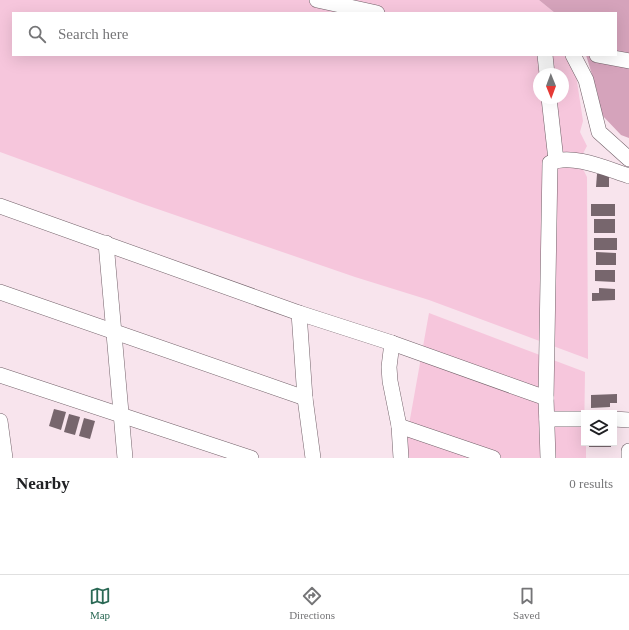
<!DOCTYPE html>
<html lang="en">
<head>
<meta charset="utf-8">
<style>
  :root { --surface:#fff; --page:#f6f6f6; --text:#202124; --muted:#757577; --line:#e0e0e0; --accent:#2b6955 }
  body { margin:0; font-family:Georgia,serif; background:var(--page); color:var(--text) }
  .controls { position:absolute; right:12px; bottom:12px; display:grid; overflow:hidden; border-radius:0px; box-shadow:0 4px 16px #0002 }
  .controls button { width:36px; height:36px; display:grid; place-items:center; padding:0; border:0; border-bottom:1px solid var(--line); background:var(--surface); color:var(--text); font:20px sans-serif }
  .compass { position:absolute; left:533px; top:68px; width:36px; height:36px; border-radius:50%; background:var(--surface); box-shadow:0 4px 16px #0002; rotate:179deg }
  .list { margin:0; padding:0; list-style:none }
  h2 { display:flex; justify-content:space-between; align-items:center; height:52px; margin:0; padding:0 16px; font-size:17px }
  h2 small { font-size:13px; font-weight:400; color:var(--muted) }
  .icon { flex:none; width:22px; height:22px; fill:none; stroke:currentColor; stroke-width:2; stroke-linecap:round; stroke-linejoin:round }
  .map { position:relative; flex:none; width:629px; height:458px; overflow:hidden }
  .search { position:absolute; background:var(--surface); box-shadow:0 4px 16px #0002; left:12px; right:12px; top:12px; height:44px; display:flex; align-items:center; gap:10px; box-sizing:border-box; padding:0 14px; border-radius:0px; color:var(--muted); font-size:15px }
  .sheet { height:116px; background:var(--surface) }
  nav { display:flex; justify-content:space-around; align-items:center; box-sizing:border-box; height:56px; border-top:1px solid var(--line); background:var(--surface); font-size:11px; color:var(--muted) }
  nav a { display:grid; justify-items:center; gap:2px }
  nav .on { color:var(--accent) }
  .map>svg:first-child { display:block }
  .green { fill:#f6c6dc; fill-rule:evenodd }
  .forest { fill:#d5a3bb }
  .building { fill:#77666d }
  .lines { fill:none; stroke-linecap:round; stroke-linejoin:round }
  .minor-casing { stroke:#73626a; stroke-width:16 }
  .minor { stroke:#fff; stroke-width:15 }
</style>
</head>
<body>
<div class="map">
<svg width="629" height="458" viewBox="0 0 629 458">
  <rect width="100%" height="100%" fill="#f8e4ed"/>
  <!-- green -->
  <g class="green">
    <path d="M0,0h539l16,13h-542v42h558l5,20 7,46 -3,11 7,14 -8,15 8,16 1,182 -159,-59 -74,-23 -212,-73 -143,-52zM539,74h24v24h-24z"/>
    <polygon points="429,313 585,372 584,443 586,443 586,458 403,458"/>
  </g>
  <!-- forest -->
  <polygon class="forest" points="539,0 629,0 629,138 621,135 602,115 597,91 586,55 616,55 616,13 555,13"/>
  <!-- building -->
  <g class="building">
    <polygon points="597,174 609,174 609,187 596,187"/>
    <rect x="591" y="204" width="24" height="12"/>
    <rect x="594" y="219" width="21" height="14"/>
    <rect x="594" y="238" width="23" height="12"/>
    <polygon points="596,252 616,253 616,265 596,265"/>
    <polygon points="595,270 615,270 615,282 595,281"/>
    <polygon points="599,288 615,289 615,300 592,301 592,293 599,293"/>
    <polygon points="617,394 617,403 610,403 610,407 591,408 591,395"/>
    <polygon points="54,409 66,412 61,430 49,426"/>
    <polygon points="69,414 80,417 75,435 64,432"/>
    <polygon points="84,418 95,421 90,439 79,436"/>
    <rect x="589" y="443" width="22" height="4"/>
  </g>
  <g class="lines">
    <!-- minor casing -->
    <g class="minor-casing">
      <g id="minor">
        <polyline points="317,0 377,13"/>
        <polyline points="545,55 547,74"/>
        <polyline points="573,55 586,80 599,132 629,159"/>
        <polyline points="597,55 629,61"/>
        <polyline points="549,98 556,160"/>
        <polyline points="0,206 299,313 392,343 546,398"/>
        <polyline points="106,243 125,458"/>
        <polyline points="0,292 305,398"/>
        <polyline points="299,313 305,398 313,458"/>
        <polyline points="392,343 389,367 390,381 399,426 401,458"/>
        <polyline points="0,375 251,458"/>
        <polyline points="547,419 584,419"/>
        <polyline points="614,419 629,420"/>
        <polyline points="0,421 5,458"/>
        <polyline points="399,426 493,458"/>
        <path d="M548,458l-2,-60 4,-235c22,-10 57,6 79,13"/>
        <polyline points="629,458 629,451"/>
      </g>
    </g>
    <!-- minor -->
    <use href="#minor" class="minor"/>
  </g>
</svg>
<div class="controls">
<button><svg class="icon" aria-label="layers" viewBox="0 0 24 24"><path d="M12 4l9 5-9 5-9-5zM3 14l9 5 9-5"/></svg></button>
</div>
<svg class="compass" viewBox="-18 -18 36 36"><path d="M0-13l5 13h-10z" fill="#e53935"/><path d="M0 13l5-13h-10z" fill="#757577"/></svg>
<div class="search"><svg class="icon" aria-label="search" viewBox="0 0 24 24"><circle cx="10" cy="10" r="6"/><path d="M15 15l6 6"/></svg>Search here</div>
</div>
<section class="sheet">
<h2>Nearby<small>0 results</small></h2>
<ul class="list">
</ul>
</section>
<nav>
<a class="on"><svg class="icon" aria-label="map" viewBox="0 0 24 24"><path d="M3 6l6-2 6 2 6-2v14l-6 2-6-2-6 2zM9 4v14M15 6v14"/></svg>Map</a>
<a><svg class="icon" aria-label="directions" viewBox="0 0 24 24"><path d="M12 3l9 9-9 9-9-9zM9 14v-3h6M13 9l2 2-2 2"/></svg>Directions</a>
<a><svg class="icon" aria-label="saved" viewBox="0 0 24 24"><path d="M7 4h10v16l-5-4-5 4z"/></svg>Saved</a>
</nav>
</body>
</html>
